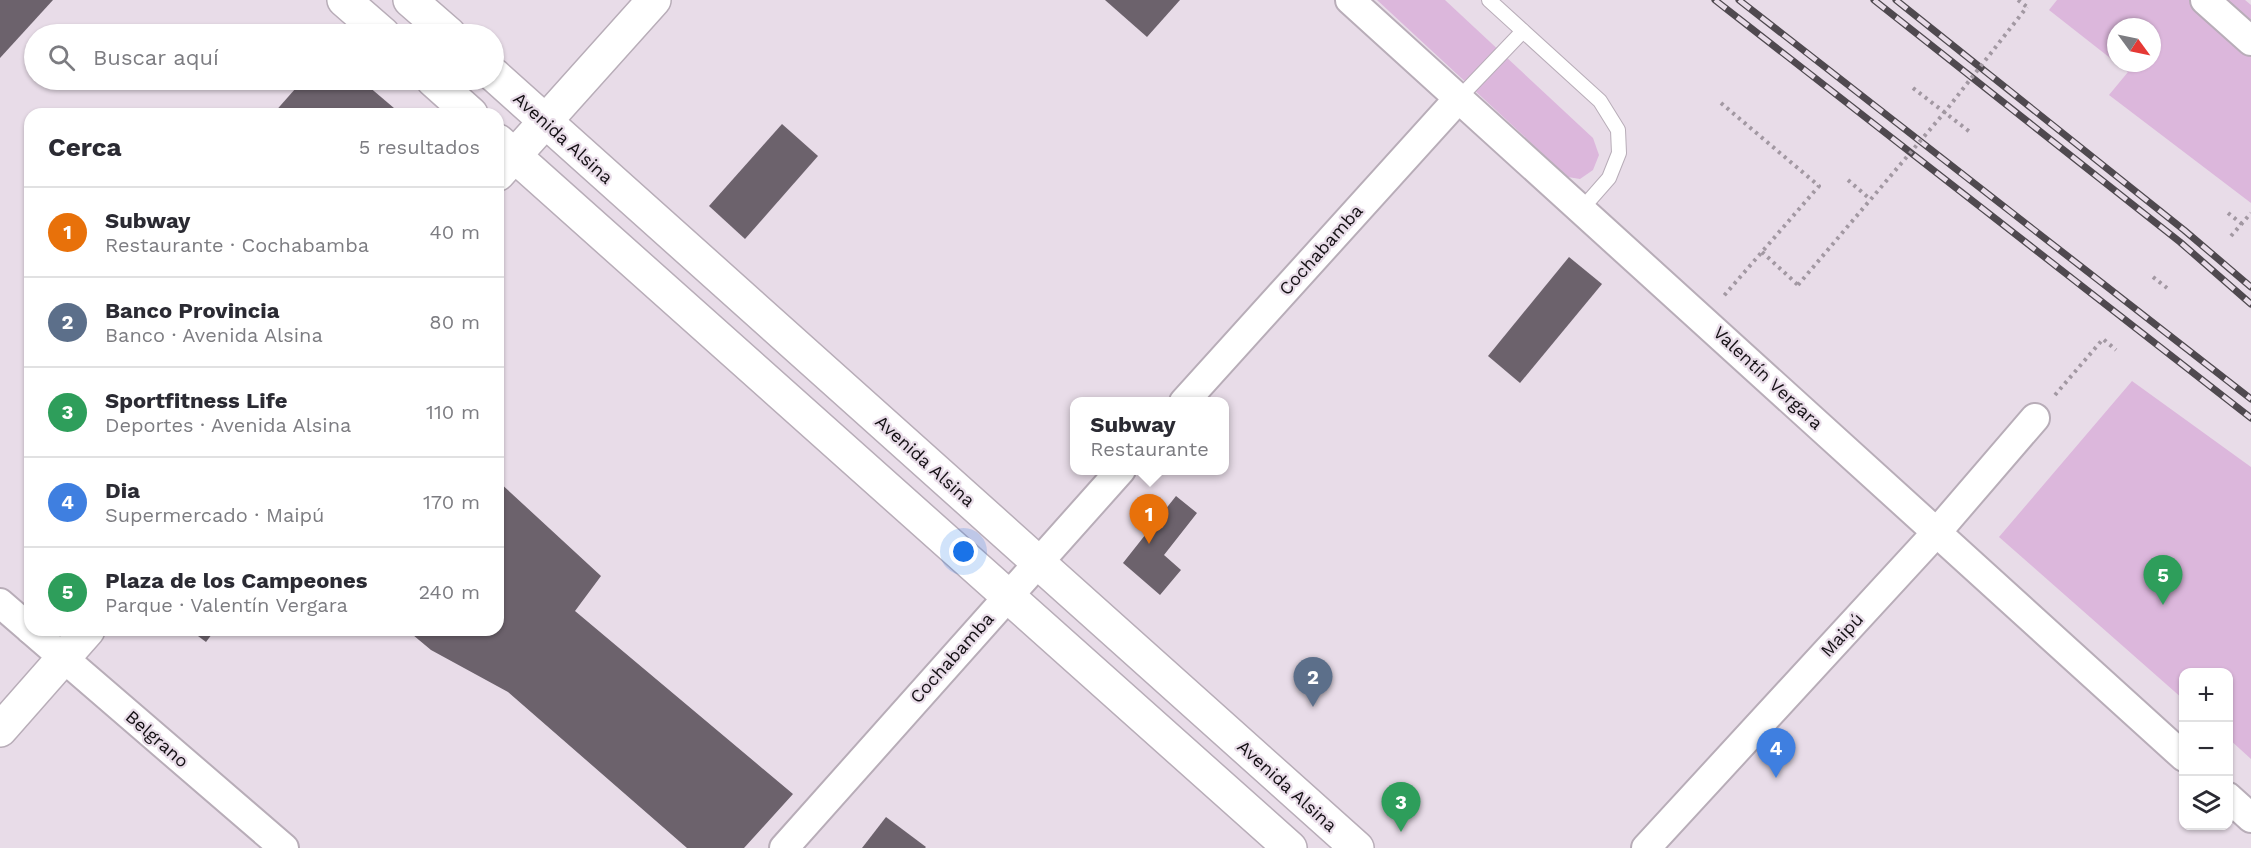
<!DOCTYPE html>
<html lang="es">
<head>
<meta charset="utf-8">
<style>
  :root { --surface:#fff; --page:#f2f2f3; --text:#2b2b33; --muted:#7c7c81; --line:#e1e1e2; --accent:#ea580c }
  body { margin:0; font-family:"Work Sans",sans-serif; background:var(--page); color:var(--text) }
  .controls { position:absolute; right:18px; bottom:18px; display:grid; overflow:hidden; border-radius:12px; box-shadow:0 2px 4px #0004 }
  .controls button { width:54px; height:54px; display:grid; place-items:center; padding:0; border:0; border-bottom:2px solid var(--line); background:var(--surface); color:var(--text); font:30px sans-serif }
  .compass { position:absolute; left:2107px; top:18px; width:54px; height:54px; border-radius:50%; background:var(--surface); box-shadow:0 2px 4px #0004; rotate:123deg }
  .you { position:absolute; left:964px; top:552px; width:21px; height:21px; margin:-15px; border:4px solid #fff; border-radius:50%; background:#1a73e8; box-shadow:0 0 0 9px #1a73e833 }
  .badge { display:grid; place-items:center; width:39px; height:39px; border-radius:50%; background:var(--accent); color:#fff; font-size:20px; font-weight:700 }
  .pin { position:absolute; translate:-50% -50px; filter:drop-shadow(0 2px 3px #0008) }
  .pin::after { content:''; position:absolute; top:32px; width:21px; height:18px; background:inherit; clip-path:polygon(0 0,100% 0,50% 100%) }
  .popup { position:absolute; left:1070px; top:397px; width:159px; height:78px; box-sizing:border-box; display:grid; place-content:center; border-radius:12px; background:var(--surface); filter:drop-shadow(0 2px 4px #0005); font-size:20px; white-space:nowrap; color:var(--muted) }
  .popup b { font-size:22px; color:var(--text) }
  .popup::after { content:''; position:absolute; left:50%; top:100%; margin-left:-12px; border:12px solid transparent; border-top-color:var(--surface) }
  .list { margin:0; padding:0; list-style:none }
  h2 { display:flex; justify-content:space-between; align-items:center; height:78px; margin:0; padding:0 24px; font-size:26px }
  h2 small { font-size:20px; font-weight:400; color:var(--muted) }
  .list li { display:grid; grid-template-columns:39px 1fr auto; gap:18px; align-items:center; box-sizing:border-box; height:90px; padding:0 24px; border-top:2px solid var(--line) }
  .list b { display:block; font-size:22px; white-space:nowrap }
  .list p { margin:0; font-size:20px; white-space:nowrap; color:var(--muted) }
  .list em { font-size:20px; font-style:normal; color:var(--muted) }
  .icon { flex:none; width:33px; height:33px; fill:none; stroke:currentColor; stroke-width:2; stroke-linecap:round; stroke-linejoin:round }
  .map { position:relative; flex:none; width:2251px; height:848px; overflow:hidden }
  .search { position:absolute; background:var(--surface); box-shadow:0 2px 4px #0004; left:24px; top:24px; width:480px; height:66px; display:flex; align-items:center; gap:15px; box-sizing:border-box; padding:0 21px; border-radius:33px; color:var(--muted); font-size:22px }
  .panel { position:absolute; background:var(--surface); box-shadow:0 2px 4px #0004; left:24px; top:108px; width:480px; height:528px; border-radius:18px }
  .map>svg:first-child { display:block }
  .green { fill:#dcb7dc; fill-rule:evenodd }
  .building { fill:#6c626c }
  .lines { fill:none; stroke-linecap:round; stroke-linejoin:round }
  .lane-casing { stroke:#b8adb8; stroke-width:16 }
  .street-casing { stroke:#b8adb8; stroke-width:32 }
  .secondary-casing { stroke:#b8adb8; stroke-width:36 }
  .path { stroke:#a298a2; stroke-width:4; stroke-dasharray:3 4.5; stroke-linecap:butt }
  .lane { stroke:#fff; stroke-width:14 }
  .street { stroke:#fff; stroke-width:28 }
  .secondary { stroke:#fff; stroke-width:33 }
  .rail-casing { stroke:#4f494f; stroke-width:7 }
  .rail { stroke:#e8dce8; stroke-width:4.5; stroke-dasharray:14; stroke-linecap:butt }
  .path-bridge { stroke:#a298a2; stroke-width:4; stroke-dasharray:3 4.5; stroke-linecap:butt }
  .labels { text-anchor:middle; stroke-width:4.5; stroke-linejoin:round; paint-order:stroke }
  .street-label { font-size:18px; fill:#141014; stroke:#e8dce8 }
</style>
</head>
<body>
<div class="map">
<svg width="2251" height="848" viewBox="0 0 2251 848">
  <rect width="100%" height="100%" fill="#e8dce8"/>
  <!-- green -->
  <g class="green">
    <polygon points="1377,0 1445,0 1593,138 1599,155 1593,170 1580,179 1568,177"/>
    <path d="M2057,0h188l6,5v198l-142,-108 19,-23 -79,-62zM2116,27h36v36h-36z"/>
    <polygon points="2132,381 2251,467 2251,759 2229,739 2228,672 2184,672 2183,699 1999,537"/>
  </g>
  <!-- building -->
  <g class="building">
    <polygon points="0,0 53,0 0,58"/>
    <polygon points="1105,0 1180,0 1147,37"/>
    <polygon points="303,80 361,80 401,114 273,114"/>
    <polygon points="782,124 818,156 745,239 709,206"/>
    <polygon points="1569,257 1602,284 1520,383 1488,356"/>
    <polygon points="498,481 601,576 575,611 793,794 744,848 687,848 508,692 431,650 407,630 498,630"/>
    <polygon points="1176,496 1197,513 1164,555 1181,570 1160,595 1123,563"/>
    <polygon points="190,630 215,630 206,642"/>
    <polygon points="886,817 926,847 925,848 862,848"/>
  </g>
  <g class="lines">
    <!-- lane casing -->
    <g class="lane-casing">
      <g id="lane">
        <polyline points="1489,0 1600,101 1618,130 1619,153 1609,178 1580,211"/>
        <polyline points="1459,98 1523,31"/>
      </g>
    </g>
    <!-- street casing -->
    <g class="street-casing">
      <g id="street">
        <polyline points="1350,0 2184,757"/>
        <polyline points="2205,0 2251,41"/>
        <polyline points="1184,402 1459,98"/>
        <polyline points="0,603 30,629"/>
        <polyline points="31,630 284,848"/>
        <polyline points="2228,797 2251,818"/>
        <polyline points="784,848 1121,470"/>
        <polyline points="1646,848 1936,533 2035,418"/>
      </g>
    </g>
    <!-- secondary casing -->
    <g class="secondary-casing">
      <g id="secondary">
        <polyline points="344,0 383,34"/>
        <polyline points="410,0 449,34"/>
        <polyline points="494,75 1357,848"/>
        <polyline points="433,80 471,114"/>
        <polyline points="498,141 1290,848"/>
        <polyline points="498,174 654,0"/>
        <polyline points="0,730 88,630"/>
      </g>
    </g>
    <!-- path -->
    <g class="path">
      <polyline points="2018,0 2027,7"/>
      <polyline points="1913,88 1970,132"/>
      <polyline points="1721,103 1819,186 1722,298"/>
      <polyline points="1848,180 1870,199"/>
      <polyline points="2228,213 2242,224"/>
      <polyline points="2231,236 2251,213"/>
      <polyline points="1762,252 1798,285"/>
      <polyline points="2153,277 2167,288"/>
      <polyline points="2055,395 2103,339 2116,350"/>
    </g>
    <!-- lane -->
    <use href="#lane" class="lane"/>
    <!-- street -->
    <use href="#street" class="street"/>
    <!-- secondary -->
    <use href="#secondary" class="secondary"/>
    <!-- rail casing -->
    <g class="rail-casing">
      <g id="rail">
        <polyline points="1715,0 2251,418"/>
        <polyline points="1739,0 2251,399"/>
        <polyline points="1874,0 2180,242 2251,304"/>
        <polyline points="1896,0 2184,230 2251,287"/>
      </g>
    </g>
    <!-- rail -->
    <use href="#rail" class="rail"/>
    <!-- path-bridge -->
    <polyline class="path-bridge" points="1798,285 1944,113 2027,7"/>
  </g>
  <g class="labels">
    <!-- street labels -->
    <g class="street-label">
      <text transform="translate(563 138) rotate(42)" y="6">Avenida Alsina</text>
      <text transform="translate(1321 250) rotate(-48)" y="6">Cochabamba</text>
      <text transform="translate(1768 378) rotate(43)" y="6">Valentín Vergara</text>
      <text transform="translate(925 461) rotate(42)" y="6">Avenida Alsina</text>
      <text transform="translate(1842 635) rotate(-47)" y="6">Maipú</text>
      <text transform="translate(952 658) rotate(-48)" y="6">Cochabamba</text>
      <text transform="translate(157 739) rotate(41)" y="6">Belgrano</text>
      <text transform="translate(1287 786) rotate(42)" y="6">Avenida Alsina</text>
    </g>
  </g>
</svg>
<div class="controls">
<button>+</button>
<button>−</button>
<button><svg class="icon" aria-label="layers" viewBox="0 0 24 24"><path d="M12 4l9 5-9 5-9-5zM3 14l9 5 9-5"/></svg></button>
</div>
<svg class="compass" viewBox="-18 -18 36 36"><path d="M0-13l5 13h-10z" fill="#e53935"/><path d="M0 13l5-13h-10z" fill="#7c7c81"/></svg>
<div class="you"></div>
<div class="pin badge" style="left:1149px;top:544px;background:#e8710a">1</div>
<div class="popup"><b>Subway</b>Restaurante</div>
<div class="pin badge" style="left:1313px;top:707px;background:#5c6f8a">2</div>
<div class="pin badge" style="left:1401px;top:832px;background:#2e9e5b">3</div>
<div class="pin badge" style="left:1776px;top:778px;background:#3f7fe0">4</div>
<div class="pin badge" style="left:2163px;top:605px;background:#2e9e5b">5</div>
<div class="search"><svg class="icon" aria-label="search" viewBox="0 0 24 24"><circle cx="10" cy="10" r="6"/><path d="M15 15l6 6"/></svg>Buscar aquí</div>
<section class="panel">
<h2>Cerca<small>5 resultados</small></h2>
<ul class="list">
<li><span class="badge" style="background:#e8710a">1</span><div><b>Subway</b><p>Restaurante · Cochabamba</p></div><em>40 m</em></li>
<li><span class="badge" style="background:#5c6f8a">2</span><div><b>Banco Provincia</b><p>Banco · Avenida Alsina</p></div><em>80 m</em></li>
<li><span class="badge" style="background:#2e9e5b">3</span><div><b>Sportfitness Life</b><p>Deportes · Avenida Alsina</p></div><em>110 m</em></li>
<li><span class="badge" style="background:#3f7fe0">4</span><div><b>Dia</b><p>Supermercado · Maipú</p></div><em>170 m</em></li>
<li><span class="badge" style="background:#2e9e5b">5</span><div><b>Plaza de los Campeones</b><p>Parque · Valentín Vergara</p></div><em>240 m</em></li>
</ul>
</section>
</div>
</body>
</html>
